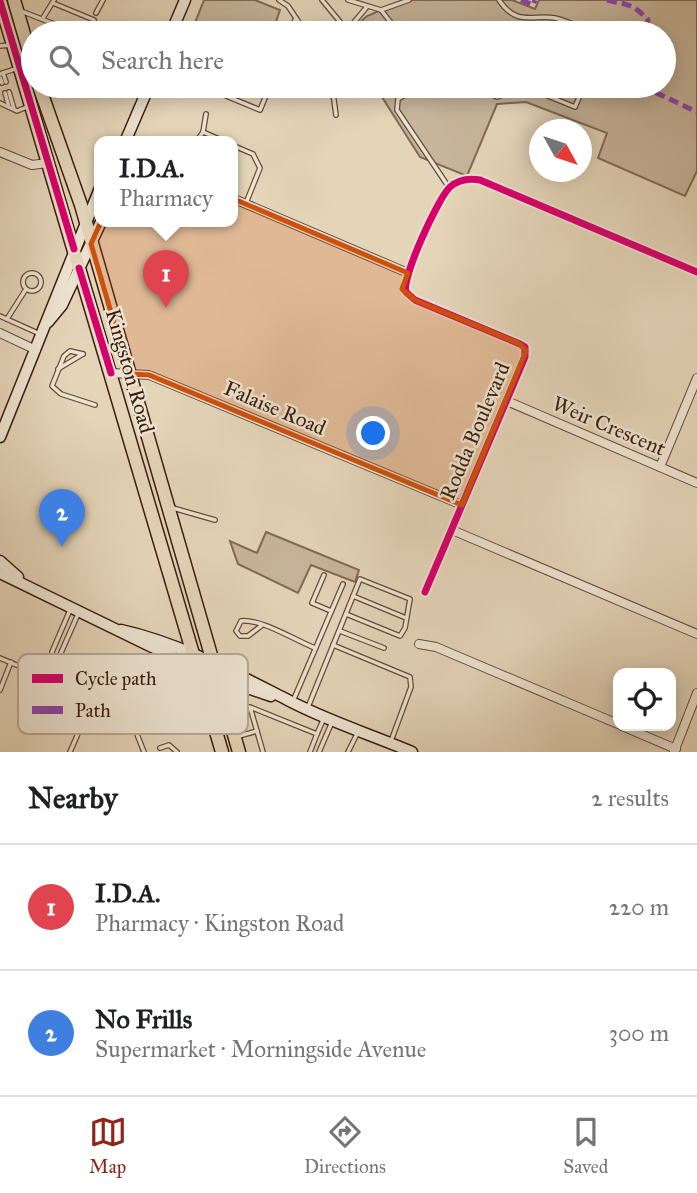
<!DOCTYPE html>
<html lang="en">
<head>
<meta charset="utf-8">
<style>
  :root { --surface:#fff; --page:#f2f2f2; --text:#202124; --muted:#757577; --line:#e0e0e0; --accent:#8f2418 }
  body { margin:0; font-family:"IM FELL Great Primer",serif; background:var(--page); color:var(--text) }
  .controls { position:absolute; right:21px; bottom:21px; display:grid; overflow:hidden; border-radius:14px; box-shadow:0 4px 18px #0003 }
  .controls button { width:63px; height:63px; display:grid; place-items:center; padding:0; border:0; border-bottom:2px solid var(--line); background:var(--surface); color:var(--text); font:35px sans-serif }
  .compass { position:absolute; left:529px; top:119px; width:63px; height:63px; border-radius:50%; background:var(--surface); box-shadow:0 4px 18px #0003; rotate:130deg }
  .you { position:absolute; left:374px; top:434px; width:24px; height:24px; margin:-18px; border:5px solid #fff; border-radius:50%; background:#1a73e8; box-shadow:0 0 0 10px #1a73e833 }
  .badge { display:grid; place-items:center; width:46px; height:46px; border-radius:50%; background:var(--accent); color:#fff; font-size:23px; font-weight:700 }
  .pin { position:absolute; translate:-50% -58px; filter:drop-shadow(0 2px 4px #0008) }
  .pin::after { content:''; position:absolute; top:37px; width:24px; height:21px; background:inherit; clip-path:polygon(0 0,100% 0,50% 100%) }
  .popup { position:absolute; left:94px; top:136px; width:144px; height:91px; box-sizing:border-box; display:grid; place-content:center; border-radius:14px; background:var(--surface); filter:drop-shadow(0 2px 5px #0005); font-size:23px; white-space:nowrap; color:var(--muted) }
  .popup b { font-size:26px; color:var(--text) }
  .popup::after { content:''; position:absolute; left:50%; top:100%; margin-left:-14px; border:14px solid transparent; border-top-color:var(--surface) }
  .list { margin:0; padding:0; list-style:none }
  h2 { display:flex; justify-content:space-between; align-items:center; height:91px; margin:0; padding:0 28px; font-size:30px }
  h2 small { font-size:23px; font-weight:400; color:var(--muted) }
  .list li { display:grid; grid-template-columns:46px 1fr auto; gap:21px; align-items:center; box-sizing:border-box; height:126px; padding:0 28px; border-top:2px solid var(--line) }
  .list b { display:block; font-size:26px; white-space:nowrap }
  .list p { margin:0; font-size:23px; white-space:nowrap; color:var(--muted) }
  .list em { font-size:23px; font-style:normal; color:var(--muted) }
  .icon { flex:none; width:38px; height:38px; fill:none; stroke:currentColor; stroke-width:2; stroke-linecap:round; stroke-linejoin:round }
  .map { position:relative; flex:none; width:697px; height:752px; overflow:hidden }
  .search { position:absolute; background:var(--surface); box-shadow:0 4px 18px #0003; left:21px; right:21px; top:21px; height:77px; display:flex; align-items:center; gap:18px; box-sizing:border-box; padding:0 24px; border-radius:38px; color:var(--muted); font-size:26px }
  .sheet { height:343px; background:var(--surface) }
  nav { display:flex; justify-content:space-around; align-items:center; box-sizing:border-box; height:98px; border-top:2px solid var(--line); background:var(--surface); font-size:19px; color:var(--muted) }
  nav a { display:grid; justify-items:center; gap:4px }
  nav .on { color:var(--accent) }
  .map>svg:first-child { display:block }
  .green { fill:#c7b59b; stroke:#816a54; stroke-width:2 }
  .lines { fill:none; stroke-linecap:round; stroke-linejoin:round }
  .lane-casing { stroke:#654c38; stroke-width:6 }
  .street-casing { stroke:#654c38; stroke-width:10 }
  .secondary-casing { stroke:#3b1e0e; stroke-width:13 }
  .primary-casing { stroke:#3b1e0e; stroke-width:15 }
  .lane { stroke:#ede3d1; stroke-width:3.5 }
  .street { stroke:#ede3d1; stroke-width:8 }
  .secondary { stroke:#ede3d1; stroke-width:10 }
  .primary { stroke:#e4d4b8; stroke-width:12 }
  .quiet { stroke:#8e44ad; stroke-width:5; stroke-dasharray:10 5; stroke-linecap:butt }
  .cycleway-casing { stroke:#ede3d1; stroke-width:11 }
  .cycleway { stroke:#d6006c; stroke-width:7 }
  .marked { fill:#ce500c; fill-opacity:0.2; stroke:#ce500c; stroke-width:5; stroke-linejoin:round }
  .labels { text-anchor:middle; stroke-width:5; stroke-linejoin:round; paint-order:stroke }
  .street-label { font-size:21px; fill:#3b1e0e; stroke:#ede3d1 }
  .key { fill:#ede3d1; stroke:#b8a896; stroke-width:2 }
  .key-label { font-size:19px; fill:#3b1e0e }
</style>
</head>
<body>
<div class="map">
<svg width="697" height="752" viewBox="0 0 697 752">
  <rect width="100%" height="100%" fill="#e4d4b8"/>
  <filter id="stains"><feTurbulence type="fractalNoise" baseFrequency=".00286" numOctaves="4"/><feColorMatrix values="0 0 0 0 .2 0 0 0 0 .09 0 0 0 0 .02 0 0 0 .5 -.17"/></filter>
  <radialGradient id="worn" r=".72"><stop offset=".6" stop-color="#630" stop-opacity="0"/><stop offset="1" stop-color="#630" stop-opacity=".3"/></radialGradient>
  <!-- green -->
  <g class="green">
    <polygon points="204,0 255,0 280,10 272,33 191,33"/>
    <polygon points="404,0 512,0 535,9 539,0 697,0 697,171 685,196 598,158 607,133 526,102 497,104 467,176 420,157 375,86 664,86 664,33 348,33 367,16"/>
    <polygon points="266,532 359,570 355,582 311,565 298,593 238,564 230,541 257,553"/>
  </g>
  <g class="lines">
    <!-- lane casing -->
    <g class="lane-casing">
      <g id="lane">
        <polyline points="279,0 288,6 306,33"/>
        <polyline points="322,0 346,29"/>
        <polyline points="348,0 381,10 399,33"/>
        <path d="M499,0c18,27 34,14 56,18 13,3 26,10 38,15"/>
        <polyline points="53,3 94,20 88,33"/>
        <polyline points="381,10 409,0"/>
        <polyline points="21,11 77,33"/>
        <polyline points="96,13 103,0"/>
        <polyline points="43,18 54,0"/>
        <polyline points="289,33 296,18"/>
        <polyline points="345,33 366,8"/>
        <polyline points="0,46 11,45"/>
        <polyline points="3,73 6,82"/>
        <polyline points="0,74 18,68"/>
        <polyline points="0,78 2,83"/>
        <polyline points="44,86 82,89 84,86"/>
        <polyline points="202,86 260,110 270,86"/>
        <polyline points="332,86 336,115"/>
        <polyline points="420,86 398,99 397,110 448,186"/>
        <polyline points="471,86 497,97 524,88 531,89 575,107 584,86"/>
        <polyline points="9,92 14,109"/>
        <polyline points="5,93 9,107"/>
        <polyline points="0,103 17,111 27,107"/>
        <polyline points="203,132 226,142"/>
        <polyline points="196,142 203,132 206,114"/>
        <polyline points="232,145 253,154 260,168 246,203"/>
        <circle cx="32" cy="282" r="9"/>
        <polyline points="0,316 40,334"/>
        <polyline points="7,319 26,289"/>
        <polyline points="83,354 70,351 64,356 52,386 61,394 95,405"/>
        <polyline points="58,369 83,354"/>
        <polyline points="173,508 215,520"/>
        <polyline points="324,575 312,603 331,611"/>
        <polyline points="353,596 406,618"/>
        <path d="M261,626l-13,10h-8l-4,-5 5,-10c22,-2 53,19 74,27"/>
        <polyline points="340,631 384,648"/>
        <polyline points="333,645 410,677 411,687 391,741"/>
        <polyline points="0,658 120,709 131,719 144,752"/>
        <polyline points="53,660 52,652 70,610"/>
        <polyline points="45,678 53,660 60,655 78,614"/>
        <polyline points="0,690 11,662"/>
        <polyline points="293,701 343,584"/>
        <polyline points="308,707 360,579 410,599 405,628 400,636 346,614"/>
        <polyline points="239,736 257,731"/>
        <polyline points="160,748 169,745 177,752"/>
        <polyline points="70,752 94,697"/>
        <polyline points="263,752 250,707 317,734 324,718"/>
        <polyline points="310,752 317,734"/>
        <polyline points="319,752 332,722"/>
        <polyline points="348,752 358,732"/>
      </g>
    </g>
    <!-- street casing -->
    <g class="street-casing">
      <g id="street">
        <polyline points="0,152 32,165 47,163"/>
        <polyline points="232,198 408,273"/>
        <polyline points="0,333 36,350"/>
        <polyline points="111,373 149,375 462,505"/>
        <polyline points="507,401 697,483"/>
        <polyline points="660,467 697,378"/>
        <polyline points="452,530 697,634"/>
        <path d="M425,592l100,-235v-10l-5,-3 -105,-44 -9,-8c-5,-13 32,-94 44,-105 9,-8 19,-9 30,-7l217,92"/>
        <polyline points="419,644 436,647 618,724"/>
        <polyline points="622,726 676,749"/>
        <polyline points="674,752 697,693"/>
      </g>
    </g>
    <!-- secondary casing -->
    <g class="secondary-casing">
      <g id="secondary">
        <polyline points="171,33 185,0"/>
        <polyline points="125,142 149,86"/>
        <polyline points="48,322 62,305 101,222"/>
        <polyline points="0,437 100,188"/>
        <polyline points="0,561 18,577"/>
        <polyline points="0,573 152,647 230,682 271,696"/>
        <path d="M121,630c58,13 110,41 163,68 40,22 86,36 128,54"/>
      </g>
    </g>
    <!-- primary casing -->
    <g class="primary-casing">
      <g id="primary">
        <polyline points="14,0 33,65"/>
        <polyline points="0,1 222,752"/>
        <polyline points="39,86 81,205 239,752"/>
      </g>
    </g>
    <!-- lane -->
    <use href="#lane" class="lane"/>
    <!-- street -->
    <use href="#street" class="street"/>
    <!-- secondary -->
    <use href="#secondary" class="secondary"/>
    <!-- primary -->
    <use href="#primary" class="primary"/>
    <!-- quiet -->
    <g class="quiet">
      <polyline points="521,0 533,5 535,0"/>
      <path d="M607,0c20,5 26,3 41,20l-5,13"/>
      <polyline points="642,86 697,112"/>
    </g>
    <!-- cycleway casing -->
    <g class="cycleway-casing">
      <g id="cycleway">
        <polyline points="0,1 74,249"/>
        <polyline points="79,268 111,373"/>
        <path d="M425,592l100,-235v-10l-5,-3 -105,-44 -9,-8c-5,-13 32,-94 44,-105 9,-8 19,-9 30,-7l217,92"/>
      </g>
    </g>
    <!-- cycleway -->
    <use href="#cycleway" class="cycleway"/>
  </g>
  <!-- marked area -->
  <path class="marked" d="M121,151l287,122 -6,16 13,11 105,44 6,7 -64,154 -313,-130 -20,-1 -38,-130 36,-81z"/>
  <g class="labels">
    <!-- street labels -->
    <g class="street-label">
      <text transform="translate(130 371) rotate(74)" y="7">Kingston Road</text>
      <text transform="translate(275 408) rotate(23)" y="7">Falaise Road</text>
      <text transform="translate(609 426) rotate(23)" y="7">Weir Crescent</text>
      <text transform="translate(475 431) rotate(-67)" y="7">Rodda Boulevard</text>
    </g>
  </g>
  <!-- legend -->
  <rect x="18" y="654" width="230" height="80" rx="10" class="key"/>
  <rect x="32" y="674" width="31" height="9" fill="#d6006c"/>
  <rect x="32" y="706" width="31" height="8" fill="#8e44ad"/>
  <g class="key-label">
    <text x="75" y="685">Cycle path</text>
    <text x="75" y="717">Path</text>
  </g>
  <rect width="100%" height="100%" filter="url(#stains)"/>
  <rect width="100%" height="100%" fill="url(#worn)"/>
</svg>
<div class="controls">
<button><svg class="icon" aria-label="locate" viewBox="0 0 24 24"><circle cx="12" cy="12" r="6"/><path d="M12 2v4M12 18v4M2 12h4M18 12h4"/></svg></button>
</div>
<svg class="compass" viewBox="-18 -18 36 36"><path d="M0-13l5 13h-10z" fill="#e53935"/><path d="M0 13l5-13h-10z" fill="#757577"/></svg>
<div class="you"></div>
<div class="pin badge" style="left:166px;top:308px;background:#e0444e">1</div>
<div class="popup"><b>I.D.A.</b>Pharmacy</div>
<div class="pin badge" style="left:62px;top:547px;background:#3f7fe0">2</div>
<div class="search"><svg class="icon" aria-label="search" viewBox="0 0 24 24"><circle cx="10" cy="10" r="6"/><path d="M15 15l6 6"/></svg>Search here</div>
</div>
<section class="sheet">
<h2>Nearby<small>2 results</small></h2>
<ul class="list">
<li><span class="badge" style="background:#e0444e">1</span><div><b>I.D.A.</b><p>Pharmacy · Kingston Road</p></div><em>220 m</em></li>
<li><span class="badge" style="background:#3f7fe0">2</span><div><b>No Frills</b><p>Supermarket · Morningside Avenue</p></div><em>300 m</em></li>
</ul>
</section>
<nav>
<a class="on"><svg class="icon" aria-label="map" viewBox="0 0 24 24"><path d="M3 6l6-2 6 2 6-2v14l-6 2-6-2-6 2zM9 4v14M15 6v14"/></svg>Map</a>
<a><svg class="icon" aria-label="directions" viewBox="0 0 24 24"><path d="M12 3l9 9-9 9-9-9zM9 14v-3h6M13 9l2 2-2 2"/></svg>Directions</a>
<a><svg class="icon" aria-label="saved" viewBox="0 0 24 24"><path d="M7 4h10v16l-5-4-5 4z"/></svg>Saved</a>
</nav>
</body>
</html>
